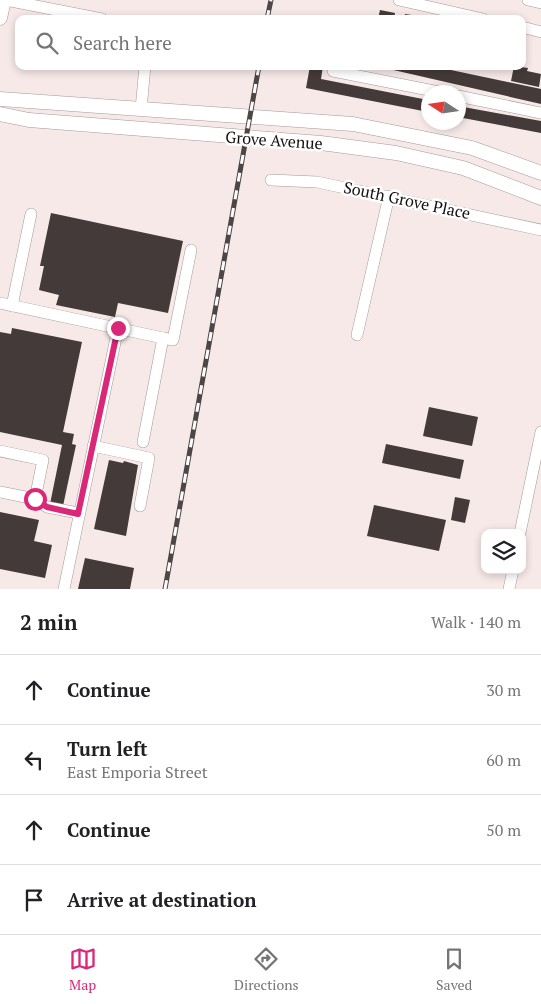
<!DOCTYPE html>
<html lang="en">
<head>
<meta charset="utf-8">
<style>
  :root { --surface:#fff; --page:#f6f6f6; --text:#202124; --muted:#757577; --line:#e0e0e0; --accent:#db2777 }
  body { margin:0; font-family:"PT Serif",serif; background:var(--page); color:var(--text) }
  .controls { position:absolute; right:15px; bottom:15px; display:grid; overflow:hidden; border-radius:10px; box-shadow:0 2px 8px #0003 }
  .controls button { width:45px; height:45px; display:grid; place-items:center; padding:0; border:0; border-bottom:1px solid var(--line); background:var(--surface); color:var(--text); font:25px sans-serif }
  .compass { position:absolute; left:421px; top:85px; width:45px; height:45px; border-radius:50%; background:var(--surface); box-shadow:0 2px 8px #0003; rotate:282deg }
  .stop { position:absolute; width:15px; height:15px; margin:-11px; border:4px solid #db2777; border-radius:50%; background:#fff }
  .stop.end { background:#db2777; border-color:#fff; box-shadow:0 1px 5px #0008 }
  .list { margin:0; padding:0; list-style:none }
  h2 { display:flex; justify-content:space-between; align-items:center; height:65px; margin:0; padding:0 20px; font-size:21px }
  h2 small { font-size:16px; font-weight:400; color:var(--muted) }
  .list li { display:grid; grid-template-columns:32px 1fr auto; gap:15px; align-items:center; box-sizing:border-box; height:70px; padding:0 20px; border-top:1px solid var(--line) }
  .list b { display:block; font-size:19px; white-space:nowrap }
  .list p { margin:0; font-size:16px; white-space:nowrap; color:var(--muted) }
  .list em { font-size:16px; font-style:normal; color:var(--muted) }
  .icon { flex:none; width:28px; height:28px; fill:none; stroke:currentColor; stroke-width:2; stroke-linecap:round; stroke-linejoin:round }
  .map { position:relative; flex:none; width:541px; height:589px; overflow:hidden }
  .search { position:absolute; background:var(--surface); box-shadow:0 2px 8px #0003; left:15px; right:15px; top:15px; height:55px; display:flex; align-items:center; gap:12px; box-sizing:border-box; padding:0 18px; border-radius:10px; color:var(--muted); font-size:19px }
  .sheet { height:345px; background:var(--surface) }
  nav { display:flex; justify-content:space-around; align-items:center; box-sizing:border-box; height:70px; border-top:1px solid var(--line); background:var(--surface); font-size:14px; color:var(--muted) }
  nav a { display:grid; justify-items:center; gap:2px }
  nav .on { color:var(--accent) }
  .map>svg:first-child { display:block }
  .building { fill:#443a39 }
  .lines { fill:none; stroke-linecap:round; stroke-linejoin:round }
  .minor-casing { stroke:#a69a9a; stroke-width:12 }
  .major-casing { stroke:#a69a9a; stroke-width:15 }
  .minor { stroke:#fff; stroke-width:11 }
  .major { stroke:#fff; stroke-width:14 }
  .rail-casing { stroke:#4d4646; stroke-width:5 }
  .rail { stroke:#fff; stroke-width:3; stroke-dasharray:9; stroke-linecap:butt }
  .route { stroke:#db2777; stroke-width:6 }
  .labels { text-anchor:middle; stroke-width:5; stroke-linejoin:round; paint-order:stroke }
  .street-label { font-size:16px; fill:#140f0f; stroke:#fff }
</style>
</head>
<body>
<div class="map">
<svg width="541" height="589" viewBox="0 0 541 589">
  <rect width="100%" height="100%" fill="#f6e9e8"/>
  <!-- building -->
  <g class="building">
    <polygon points="380,10 395,13 394,19 378,19"/>
    <polygon points="405,14 418,16 418,19 404,19"/>
    <polygon points="310,66 323,66 321,79 428,100 428,112 306,88"/>
    <polygon points="376,66 432,66 541,89 541,104"/>
    <polygon points="514,66 528,68 527,71 541,74 539,87 511,81"/>
    <polygon points="458,106 541,121 541,133 458,117"/>
    <polygon points="51,213 183,241 168,313 118,303 115,317 56,305 59,295 39,290 44,266 40,266"/>
    <polygon points="12,328 82,342 63,432 74,434 72,444 76,445 63,506 50,504 62,445 0,432 0,332 11,334"/>
    <polygon points="429,407 478,417 472,446 423,436"/>
    <polygon points="386,444 464,460 460,479 382,463"/>
    <polygon points="109,460 123,463 124,461 138,465 126,536 94,529"/>
    <polygon points="455,497 470,500 465,523 451,520"/>
    <polygon points="374,505 446,520 439,551 367,536"/>
    <polygon points="0,512 39,520 34,541 52,545 45,578 0,569"/>
    <polygon points="85,558 134,568 130,589 78,589"/>
  </g>
  <g class="lines">
    <!-- minor casing -->
    <g class="minor-casing">
      <g id="minor">
        <polyline points="6,0 102,19"/>
        <polyline points="399,0 483,19"/>
        <polyline points="528,0 541,3"/>
        <polyline points="522,27 541,32"/>
        <polyline points="333,71 439,92"/>
        <polyline points="458,96 541,113"/>
        <polyline points="141,109 145,66"/>
        <polyline points="271,180 317,182 541,230"/>
        <polyline points="0,303 163,338 143,442"/>
        <polyline points="12,306 31,214"/>
        <polyline points="357,335 389,196"/>
        <polyline points="163,338 173,340 191,250"/>
        <polyline points="93,446 149,458 140,506"/>
        <polyline points="0,451 43,460 35,499"/>
        <polyline points="0,492 35,499 47,507 78,513"/>
        <polyline points="520,533 541,432"/>
        <polyline points="64,589 118,328"/>
        <polyline points="509,589 513,570"/>
      </g>
    </g>
    <!-- major casing -->
    <g class="major-casing">
      <g id="major">
        <polyline points="0,18 4,0"/>
        <polyline points="0,99 353,124 472,148 541,173"/>
        <polyline points="0,114 29,120 321,143 396,153 463,168 541,198"/>
      </g>
    </g>
    <!-- minor -->
    <use href="#minor" class="minor"/>
    <!-- major -->
    <use href="#major" class="major"/>
    <!-- rail casing -->
    <g class="rail-casing">
      <g id="rail">
        <polyline points="267,19 271,0"/>
        <polyline points="165,589 259,66"/>
      </g>
    </g>
    <!-- rail -->
    <use href="#rail" class="rail"/>
  </g>
  <g class="lines">
    <!-- route -->
    <polyline class="route" points="35,499 47,507 78,514 118,328"/>
  </g>
  <g class="labels">
    <!-- street labels -->
    <g class="street-label">
      <text transform="translate(274 140) rotate(4)" y="6">Grove Avenue</text>
      <text transform="translate(407 200) rotate(12)" y="6">South Grove Place</text>
    </g>
  </g>
</svg>
<div class="controls">
<button><svg class="icon" aria-label="layers" viewBox="0 0 24 24"><path d="M12 4l9 5-9 5-9-5zM3 14l9 5 9-5"/></svg></button>
</div>
<svg class="compass" viewBox="-18 -18 36 36"><path d="M0-13l5 13h-10z" fill="#e53935"/><path d="M0 13l5-13h-10z" fill="#757577"/></svg>
<div class="stop" style="left:35px;top:499px"></div>
<div class="stop end" style="left:118px;top:328px"></div>
<div class="search"><svg class="icon" aria-label="search" viewBox="0 0 24 24"><circle cx="10" cy="10" r="6"/><path d="M15 15l6 6"/></svg>Search here</div>
</div>
<section class="sheet">
<h2>2 min<small>Walk · 140 m</small></h2>
<ul class="list">
<li><svg class="icon" aria-label="ahead" viewBox="0 0 24 24"><path d="M12 20V5M6 11l6-6 6 6"/></svg><div><b>Continue</b></div><em>30 m</em></li>
<li><svg class="icon" aria-label="left" viewBox="0 0 24 24"><path d="M17 20v-9H6M10 6l-5 5 5 5"/></svg><div><b>Turn left</b><p>East Emporia Street</p></div><em>60 m</em></li>
<li><svg class="icon" aria-label="ahead" viewBox="0 0 24 24"><path d="M12 20V5M6 11l6-6 6 6"/></svg><div><b>Continue</b></div><em>50 m</em></li>
<li><svg class="icon" aria-label="arrive" viewBox="0 0 24 24"><path d="M6 21V4h12l-3 4 3 4H6"/></svg><div><b>Arrive at destination</b></div></li>
</ul>
</section>
<nav>
<a class="on"><svg class="icon" aria-label="map" viewBox="0 0 24 24"><path d="M3 6l6-2 6 2 6-2v14l-6 2-6-2-6 2zM9 4v14M15 6v14"/></svg>Map</a>
<a><svg class="icon" aria-label="directions" viewBox="0 0 24 24"><path d="M12 3l9 9-9 9-9-9zM9 14v-3h6M13 9l2 2-2 2"/></svg>Directions</a>
<a><svg class="icon" aria-label="saved" viewBox="0 0 24 24"><path d="M7 4h10v16l-5-4-5 4z"/></svg>Saved</a>
</nav>
</body>
</html>
